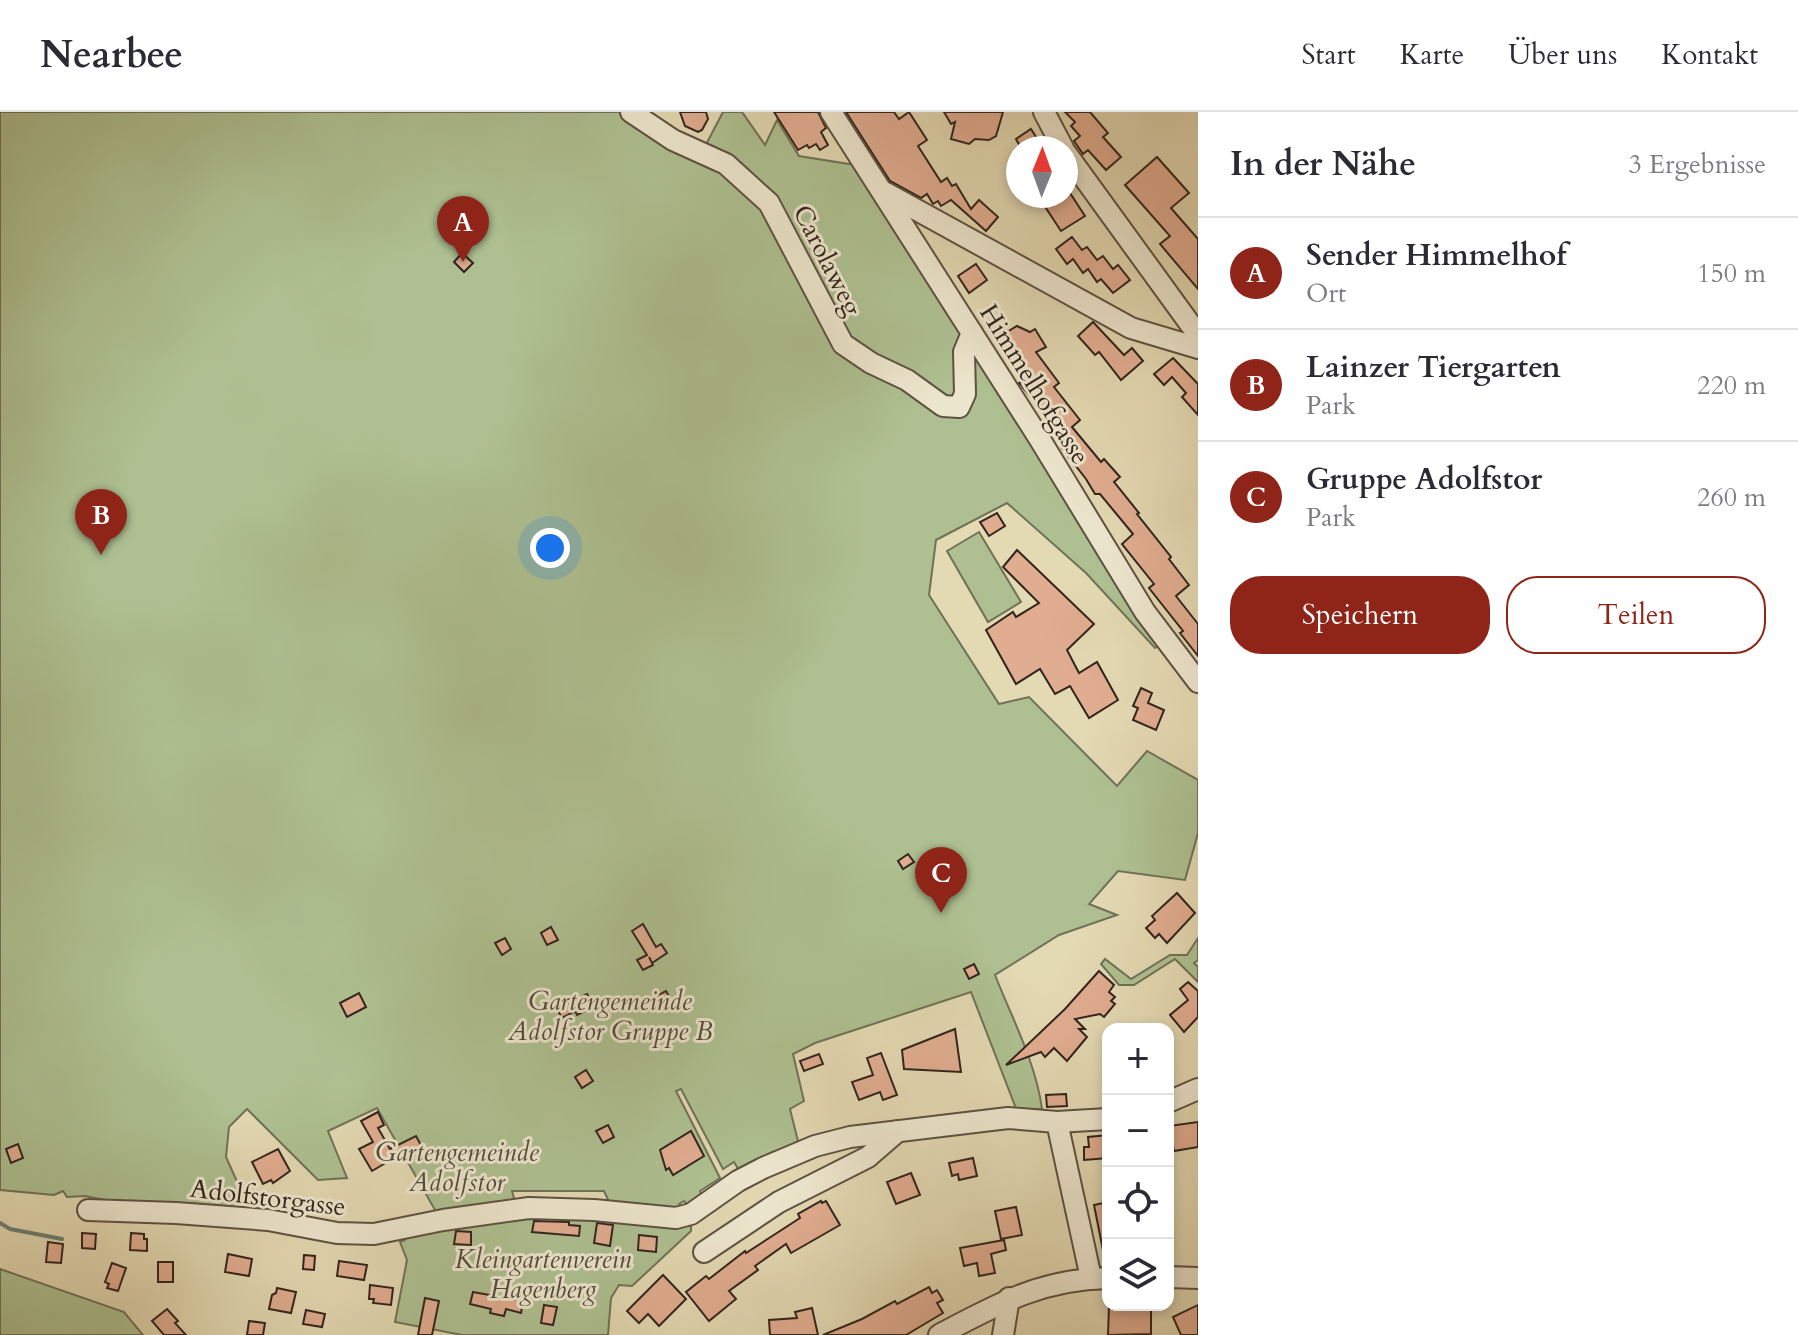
<!DOCTYPE html>
<html lang="de">
<head>
<meta charset="utf-8">
<style>
  :root { --surface:#fff; --page:#f2f2f3; --text:#2b2b33; --muted:#7c7c81; --line:#e1e1e2; --accent:#8f2418 }
  body { margin:0; font-family:Cardo,serif; background:var(--page); color:var(--text) }
  .controls { position:absolute; right:24px; bottom:24px; display:grid; overflow:hidden; border-radius:16px; box-shadow:0 4px 12px #0003 }
  .controls button { width:72px; height:72px; display:grid; place-items:center; padding:0; border:0; border-bottom:2px solid var(--line); background:var(--surface); color:var(--text); font:40px sans-serif }
  .compass { position:absolute; left:1006px; top:24px; width:72px; height:72px; border-radius:50%; background:var(--surface); box-shadow:0 4px 12px #0003; rotate:1deg }
  .you { position:absolute; left:550px; top:436px; width:28px; height:28px; margin:-20px; border:6px solid #fff; border-radius:50%; background:#1a73e8; box-shadow:0 0 0 12px #1a73e833 }
  .badge { display:grid; place-items:center; width:52px; height:52px; border-radius:50%; background:var(--accent); color:#fff; font-size:26px; font-weight:700 }
  .pin { position:absolute; translate:-50% -66px; filter:drop-shadow(0 2px 4px #0008) }
  .pin::after { content:''; position:absolute; top:42px; width:28px; height:24px; background:inherit; clip-path:polygon(0 0,100% 0,50% 100%) }
  .list { margin:0; padding:0; list-style:none }
  h2 { display:flex; justify-content:space-between; align-items:center; height:104px; margin:0; padding:0 32px; font-size:34px }
  h2 small { font-size:26px; font-weight:400; color:var(--muted) }
  .list li { display:grid; grid-template-columns:52px 1fr auto; gap:24px; align-items:center; box-sizing:border-box; height:112px; padding:0 32px; border-top:2px solid var(--line) }
  .list b { display:block; font-size:30px; white-space:nowrap }
  .list p { margin:0; font-size:26px; white-space:nowrap; color:var(--muted) }
  .list em { font-size:26px; font-style:normal; color:var(--muted) }
  .actions { display:flex; gap:16px; padding:24px 32px }
  .actions a { flex:1; padding:18px 0; border:2px solid var(--accent); border-radius:32px; text-align:center; font-size:28px; color:var(--accent) }
  .actions .main { background:var(--accent); color:#fff }
  .icon { flex:none; width:44px; height:44px; fill:none; stroke:currentColor; stroke-width:2; stroke-linecap:round; stroke-linejoin:round }
  .map { position:relative; flex:none; width:1198px; height:1223px; overflow:hidden }
  header { display:flex; align-items:center; gap:48px; box-sizing:border-box; height:112px; padding:0 40px; background:var(--surface); border-bottom:2px solid var(--line) }
  header strong { font-size:38px }
  nav { display:flex; gap:44px; margin-inline-start:auto; font-size:28px }
  main { display:flex }
  aside { flex:1; background:var(--surface) }
  .map>svg:first-child { display:block }
  .green { fill:#aec091; stroke:#707257; stroke-width:2 }
  .lines { fill:none; stroke-linecap:round; stroke-linejoin:round }
  .stream { stroke:#6e7f70; stroke-width:4 }
  .building { fill:#e1ad91; stroke:#32251d; stroke-width:2 }
  .minor-casing { stroke:#5e5242; stroke-width:24 }
  .minor { stroke:#ede6ce; stroke-width:20 }
  .labels { text-anchor:middle; stroke-width:6; stroke-linejoin:round; paint-order:stroke }
  .street-label { font-size:26px; fill:#32251d; stroke:#ede6ce }
  .park-label { font-size:26px; font-style:italic; fill:#514c3a; stroke:#ede6ce }
</style>
</head>
<body>
<header>
<strong>Nearbee</strong>
<nav><a>Start</a><a>Karte</a><a>Über uns</a><a>Kontakt</a></nav>
</header>
<main>
<div class="map">
<svg width="1198" height="1223" viewBox="0 0 1198 1223">
  <rect width="100%" height="100%" fill="#e3d9b3"/>
  <filter id="stains"><feTurbulence type="fractalNoise" baseFrequency=".0025" numOctaves="4"/><feColorMatrix values="0 0 0 0 .2 0 0 0 0 .09 0 0 0 0 .02 0 0 0 .5 -.17"/></filter>
  <radialGradient id="worn" r=".72"><stop offset=".6" stop-color="#630" stop-opacity="0"/><stop offset="1" stop-color="#630" stop-opacity=".3"/></radialGradient>
  <!-- green -->
  <g class="green">
    <path d="M0,0h619l46,31 35,13 23,-44h19l23,33 12,-25 22,36 56,9 306,479 -6,4 -69,-75 -79,-70 -71,37 -7,55 70,109 30,-7 88,89 30,-35 51,29v53l-13,47 -67,-9 -29,33 28,11 -58,20 -64,40c17,43 41,88 47,134l-25,2 -46,-119 -156,51 -22,11 11,47 -14,8 9,36 -27,7 -32,20 -6,-10 -11,7 -42,-80 -5,2 44,87 -20,13 3,6 -16,8 -3,-4 -5,3 3,5 -71,-3 -7,-15h-92l4,14 -77,12 -62,-109 -49,23 19,47 -29,2 -71,-71 -18,18 -3,30 26,58 -123,-10 -44,-9 -18,1 -4,-6 -9,4 -54,-5z"/>
    <polygon points="979,420 1021,490 988,510 947,439"/>
    <polygon points="1198,826 1198,848 1194,851 1198,855 1198,870 1175,847 1134,873 1119,873 1101,852 1105,847 1131,867 1170,843 1187,843"/>
    <polygon points="531,1100 657,1114 691,1114 691,1119 632,1174 619,1173 611,1186 608,1223 462,1223 395,1210 407,1148 400,1130 405,1128 409,1120"/>
    <polygon points="0,1157 124,1200 143,1223 0,1223"/>
  </g>
  <g class="lines">
    <!-- stream -->
    <polyline class="stream" points="0,1111 10,1117 62,1127"/>
  </g>
  <!-- building -->
  <g class="building">
    <polygon points="680,0 706,0 708,7 702,18 698,20 685,14"/>
    <polygon points="774,0 818,0 826,16 821,20 828,33 820,38 816,32 809,36 807,33 798,38"/>
    <polygon points="846,0 894,0 899,7 909,0 927,28 918,34 941,70 947,66 952,74 956,72 971,97 979,88 998,105 986,119 951,88 941,94 938,89 933,92 927,82 921,86 890,69"/>
    <polygon points="944,0 1003,0 996,24 989,28 975,27 969,32 951,27 955,10 951,12"/>
    <polygon points="1065,0 1090,0 1108,21 1103,25 1121,45 1106,58 1088,38 1083,42 1074,29 1080,24 1071,14 1075,10"/>
    <polygon points="1031,17 1043,36 1021,36 1016,27"/>
    <polygon points="1157,45 1189,81 1171,96 1198,127 1198,177 1160,132 1170,124 1125,73"/>
    <polygon points="1070,81 1085,104 1061,119 1038,84 1066,84"/>
    <polygon points="1072,125 1082,138 1087,135 1097,148 1103,144 1113,157 1118,153 1130,168 1113,181 1101,167 1097,170 1088,157 1083,161 1073,147 1067,152 1056,137"/>
    <polygon points="462,141 473,151 464,160 454,150"/>
    <polygon points="976,152 987,168 969,181 958,164"/>
    <polygon points="1093,210 1124,243 1132,236 1143,249 1121,268 1099,240 1095,243 1078,224"/>
    <polygon points="1017,214 1030,220 1035,217 1046,235 1036,240 1059,271 1054,275 1080,308 1072,315 1101,350 1104,347 1120,365 1114,370 1139,401 1137,402 1171,445 1169,447 1189,473 1176,484 1198,512 1198,544 1180,521 1183,519 1149,476 1154,472 1122,432 1133,422 1100,382 1095,382 1086,367 1061,335 1068,330 1019,271 1023,268 1004,237 1008,234 1007,220"/>
    <polygon points="1173,246 1198,272 1198,303 1182,285 1186,281 1172,265 1164,273 1154,262"/>
    <polygon points="997,401 1005,414 989,424 980,410"/>
    <polygon points="1017,438 1094,512 1067,538 1079,561 1097,550 1118,588 1089,606 1070,574 1055,582 1040,557 1016,572 986,518 1013,500 1016,505 1039,491 1003,455"/>
    <polygon points="1141,576 1152,581 1148,591 1164,598 1156,618 1133,608 1138,596 1133,594"/>
    <polygon points="908,742 914,750 903,757 898,749"/>
    <polygon points="1177,781 1195,801 1167,831 1159,822 1155,826 1146,816 1155,808 1152,804"/>
    <polygon points="643,812 656,835 661,832 667,841 652,851 649,845 653,853 643,858 637,848 647,843 632,819"/>
    <polygon points="551,815 558,828 547,833 541,821"/>
    <polygon points="505,826 511,837 502,843 495,831"/>
    <polygon points="974,852 979,862 969,867 964,857"/>
    <polygon points="1099,859 1114,873 1109,880 1115,885 1111,889 1115,892 1104,905 1100,902 1075,907 1085,917 1079,917 1087,925 1067,949 1054,936 1045,945 1041,940 1006,953 1065,897"/>
    <polygon points="1188,870 1198,879 1198,905 1184,920 1170,903 1188,888 1180,877"/>
    <polygon points="666,879 672,890 663,895 657,884"/>
    <polygon points="359,881 366,895 347,905 340,891"/>
    <polygon points="587,882 592,891 587,893 589,897 577,903 575,899 562,906 557,897"/>
    <polygon points="955,917 961,960 904,957 902,938"/>
    <polygon points="881,941 897,983 883,988 880,980 859,988 852,970 873,963 867,946"/>
    <polygon points="819,942 823,952 804,959 800,949"/>
    <polygon points="586,958 593,969 582,976 575,965"/>
    <polygon points="1066,982 1067,994 1047,995 1046,983"/>
    <polygon points="378,1000 384,1013 378,1016 390,1037 416,1024 422,1035 408,1042 406,1039 372,1059 359,1037 373,1030 361,1009"/>
    <polygon points="1198,1010 1198,1035 1174,1039 1169,1014"/>
    <polygon points="608,1013 614,1025 603,1031 596,1019"/>
    <polygon points="691,1019 704,1044 673,1063 669,1056 666,1058 660,1038"/>
    <polygon points="1108,1023 1108,1046 1084,1048 1084,1035 1089,1035 1088,1025"/>
    <polygon points="18,1032 23,1046 11,1051 6,1037"/>
    <polygon points="278,1037 290,1059 273,1071 271,1068 263,1072 252,1050"/>
    <polygon points="973,1046 977,1064 959,1068 958,1062 952,1064 949,1051"/>
    <polygon points="911,1061 920,1083 896,1092 887,1070"/>
    <polygon points="821,1089 822,1091 826,1089 840,1113 791,1141 786,1132 755,1154 758,1158 729,1179 736,1187 709,1209 686,1180 706,1164 709,1167 745,1139 746,1141 800,1106 798,1102"/>
    <polygon points="1108,1090 1108,1137 1103,1138 1094,1093"/>
    <polygon points="1016,1095 1022,1123 1001,1127 995,1099"/>
    <polygon points="534,1109 569,1110 569,1113 580,1114 579,1124 532,1120"/>
    <polygon points="597,1111 613,1113 610,1134 594,1131"/>
    <polygon points="456,1119 471,1120 471,1133 454,1132"/>
    <polygon points="82,1121 96,1122 95,1137 82,1136"/>
    <polygon points="131,1121 144,1122 144,1127 147,1127 147,1139 130,1138"/>
    <polygon points="639,1123 657,1125 656,1140 638,1138"/>
    <polygon points="1004,1128 1006,1138 991,1142 995,1161 979,1164 977,1151 964,1154 960,1136"/>
    <polygon points="48,1130 63,1132 61,1151 46,1150"/>
    <polygon points="228,1142 252,1147 249,1164 225,1160"/>
    <polygon points="304,1143 315,1144 314,1158 303,1157"/>
    <polygon points="339,1149 367,1153 364,1168 337,1164"/>
    <rect x="158" y="1150" width="15" height="20"/>
    <polygon points="112,1151 126,1156 118,1179 107,1176 109,1172 105,1170"/>
    <polygon points="663,1163 686,1187 659,1214 648,1202 639,1211 627,1199"/>
    <polygon points="370,1173 393,1176 391,1193 373,1191 374,1187 369,1187"/>
    <polygon points="929,1175 932,1181 937,1178 943,1188 937,1191 943,1201 906,1223 823,1223 862,1207 895,1189 897,1192"/>
    <polygon points="277,1176 296,1180 291,1201 269,1197 272,1183 276,1181"/>
    <polygon points="473,1180 523,1189 521,1201 506,1197 504,1204 490,1201 491,1197 470,1192"/>
    <polygon points="425,1186 439,1189 432,1223 418,1223"/>
    <polygon points="544,1193 557,1195 553,1213 541,1211"/>
    <polygon points="1198,1193 1198,1223 1181,1223 1173,1205"/>
    <polygon points="1109,1194 1151,1194 1151,1222 1108,1223"/>
    <polygon points="812,1196 818,1223 770,1223 769,1208 797,1206 795,1200"/>
    <polygon points="167,1197 178,1209 175,1211 186,1223 164,1223 152,1209"/>
    <polygon points="306,1198 325,1202 322,1215 303,1212"/>
    <polygon points="249,1209 265,1211 263,1223 247,1223"/>
  </g>
  <g class="lines">
    <!-- minor casing -->
    <g class="minor-casing">
      <g id="minor">
        <polyline points="631,0 673,28 726,52 769,91 843,232 871,251 907,268 943,294 959,295 965,282 964,240 972,221"/>
        <polyline points="831,0 1039,326 1145,500 1198,570"/>
        <polyline points="1044,0 1063,36"/>
        <polyline points="1066,41 1198,223"/>
        <polyline points="886,81 1131,216 1198,236"/>
        <polyline points="1168,990 1198,977"/>
        <polyline points="1057,1010 1091,1166"/>
        <polyline points="88,1098 176,1101 268,1108 337,1121 374,1122 443,1108 529,1096 594,1098 676,1106 691,1102 738,1069 763,1056 815,1034 850,1025 1008,1006 1057,1010 1108,1007"/>
        <polyline points="704,1140 779,1090 868,1045 898,1019"/>
        <polyline points="1168,1165 1198,1166"/>
        <path d="M939,1223c57,-30 102,-56 169,-57"/>
        <polyline points="1003,1223 1009,1186"/>
      </g>
    </g>
    <!-- minor -->
    <use href="#minor" class="minor"/>
  </g>
  <g class="labels">
    <!-- street labels -->
    <g class="street-label">
      <text transform="translate(828 148) rotate(63)" y="9">Carolaweg</text>
      <text transform="translate(1035 272) rotate(58)" y="9">Himmelhofgasse</text>
      <text transform="translate(268 1085) rotate(7)" y="9">Adolfstorgasse</text>
    </g>
    <!-- park labels -->
    <g class="park-label">
      <text x="610" y="898">Gartengemeinde<tspan x="610" dy="30">Adolfstor Gruppe B</tspan></text>
      <text x="457" y="1049">Gartengemeinde<tspan x="457" dy="30">Adolfstor</tspan></text>
      <text x="543" y="1156">Kleingartenverein<tspan x="543" dy="30">Hagenberg</tspan></text>
    </g>
  </g>
  <rect width="100%" height="100%" filter="url(#stains)"/>
  <rect width="100%" height="100%" fill="url(#worn)"/>
</svg>
<div class="controls">
<button>+</button>
<button>−</button>
<button><svg class="icon" aria-label="locate" viewBox="0 0 24 24"><circle cx="12" cy="12" r="6"/><path d="M12 2v4M12 18v4M2 12h4M18 12h4"/></svg></button>
<button><svg class="icon" aria-label="layers" viewBox="0 0 24 24"><path d="M12 4l9 5-9 5-9-5zM3 14l9 5 9-5"/></svg></button>
</div>
<svg class="compass" viewBox="-18 -18 36 36"><path d="M0-13l5 13h-10z" fill="#e53935"/><path d="M0 13l5-13h-10z" fill="#7c7c81"/></svg>
<div class="you"></div>
<div class="pin badge" style="left:463px;top:150px">A</div>
<div class="pin badge" style="left:101px;top:443px">B</div>
<div class="pin badge" style="left:941px;top:801px">C</div>
</div>
<aside>
<h2>In der Nähe<small>3 Ergebnisse</small></h2>
<ul class="list">
<li><span class="badge">A</span><div><b>Sender Himmelhof</b><p>Ort</p></div><em>150 m</em></li>
<li><span class="badge">B</span><div><b>Lainzer Tiergarten</b><p>Park</p></div><em>220 m</em></li>
<li><span class="badge">C</span><div><b>Gruppe Adolfstor</b><p>Park</p></div><em>260 m</em></li>
</ul>
<div class="actions"><a class="main">Speichern</a><a>Teilen</a></div>
</aside>
</main>
</body>
</html>
